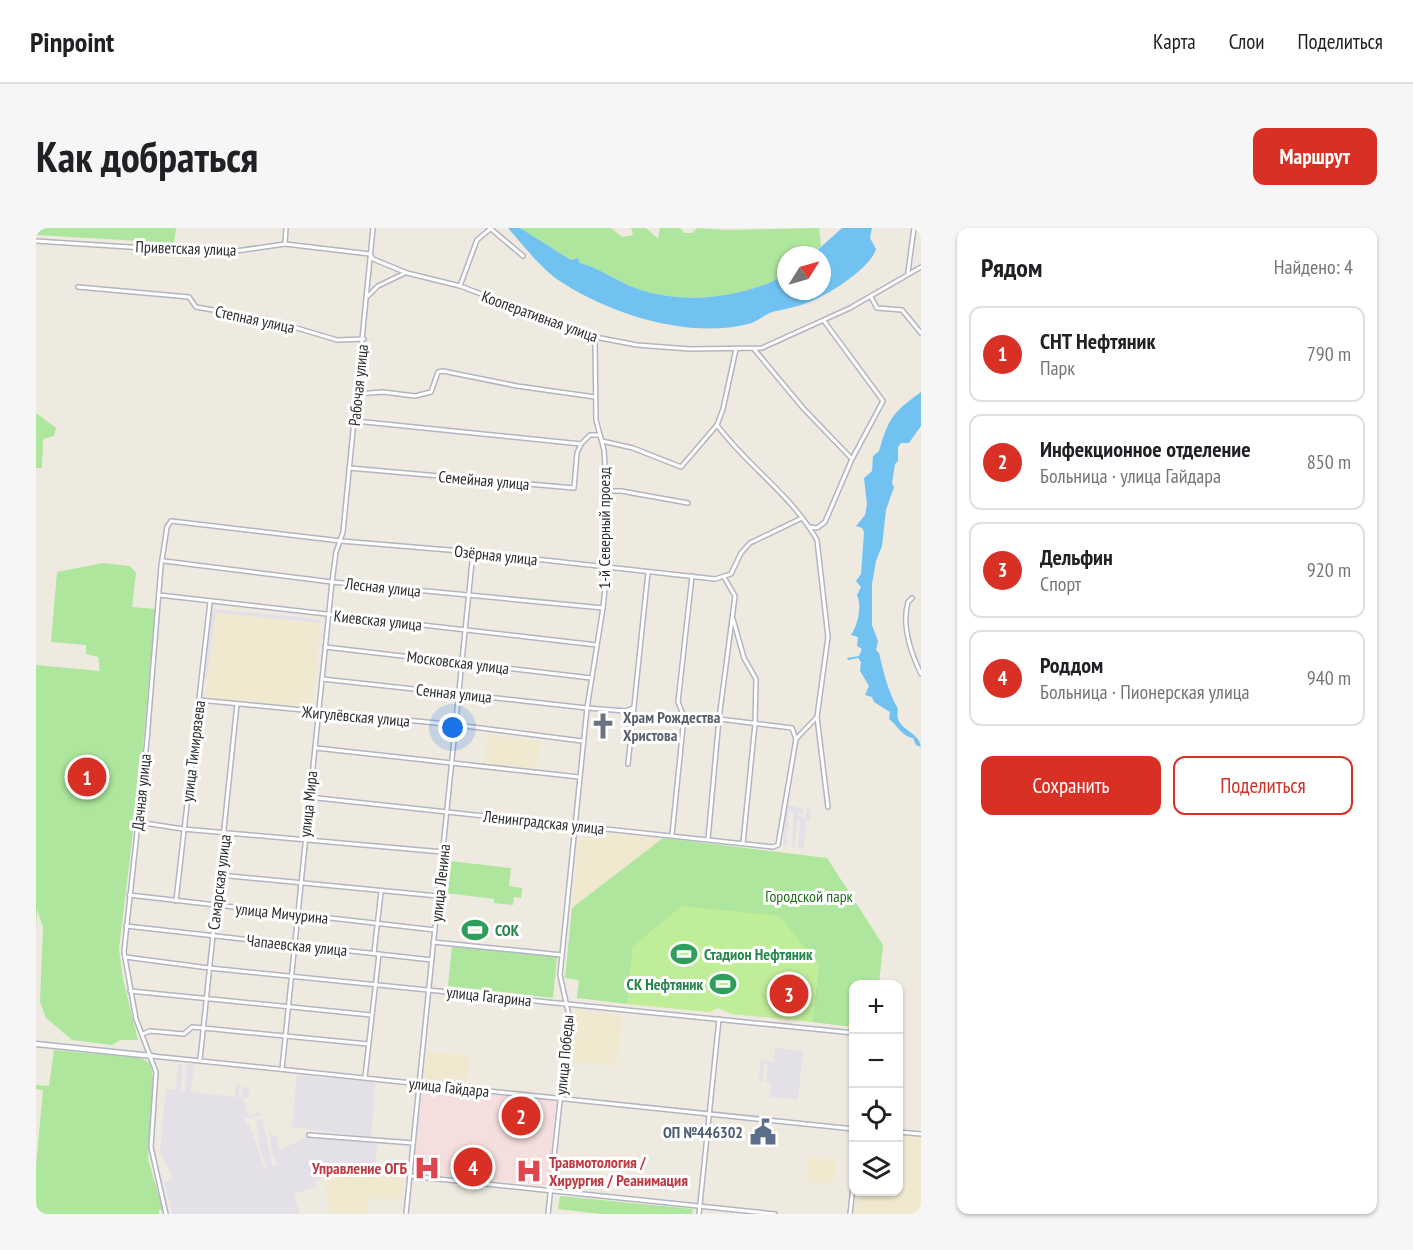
<!DOCTYPE html>
<html lang="ru">
<head>
<meta charset="utf-8">
<style>
  :root { --surface:#fff; --page:#f6f6f6; --text:#202124; --muted:#757577; --line:#e0e0e0; --accent:#d93025 }
  body { margin:0; font-family:"PT Sans Narrow",sans-serif; background:var(--page); color:var(--text) }
  .controls { position:absolute; right:18px; bottom:18px; display:grid; overflow:hidden; border-radius:12px; box-shadow:0 2px 4px #0004 }
  .controls button { width:54px; height:54px; display:grid; place-items:center; padding:0; border:0; border-bottom:2px solid var(--line); background:var(--surface); color:var(--text); font:30px sans-serif }
  .compass { position:absolute; left:741px; top:18px; width:54px; height:54px; border-radius:50%; background:var(--surface); box-shadow:0 2px 4px #0004; rotate:53deg }
  .you { position:absolute; left:417px; top:500px; width:21px; height:21px; margin:-15px; border:4px solid #fff; border-radius:50%; background:#1a73e8; box-shadow:0 0 0 9px #1a73e833 }
  .badge { display:grid; place-items:center; width:39px; height:39px; border-radius:50%; background:var(--accent); color:#fff; font-size:20px; font-weight:700 }
  .pin { position:absolute; translate:-50% -50%; border:3px solid #fff; box-shadow:0 2px 6px #0006 }
  .list { margin:0; padding:0; list-style:none }
  h2 { display:flex; justify-content:space-between; align-items:center; height:78px; margin:0; padding:0 24px; font-size:26px }
  h2 small { font-size:20px; font-weight:400; color:var(--muted) }
  .list li { display:grid; grid-template-columns:39px 1fr auto; gap:18px; align-items:center; box-sizing:border-box; height:96px; margin:0 12px 12px; padding:0 12px; border:2px solid var(--line); border-radius:12px }
  .list b { display:block; font-size:22px; white-space:nowrap }
  .list p { margin:0; font-size:20px; white-space:nowrap; color:var(--muted) }
  .list em { font-size:20px; font-style:normal; color:var(--muted) }
  .actions { display:flex; gap:12px; padding:18px 24px }
  .actions a { flex:1; padding:14px 0; border:2px solid var(--accent); border-radius:12px; text-align:center; font-size:21px; color:var(--accent) }
  .actions .main { background:var(--accent); color:#fff }
  .icon { flex:none; width:33px; height:33px; fill:none; stroke:currentColor; stroke-width:2; stroke-linecap:round; stroke-linejoin:round }
  .map { position:relative; flex:none; width:885px; height:986px; overflow:hidden; border-radius:12px }
  header { display:flex; align-items:center; gap:36px; box-sizing:border-box; height:84px; padding:0 30px; background:var(--surface); border-bottom:2px solid var(--line) }
  header strong { font-size:28px }
  nav { display:flex; gap:33px; margin-inline-start:auto; font-size:21px }
  .intro { display:flex; align-items:center; justify-content:space-between; box-sizing:border-box; height:144px; padding:0 36px }
  h1 { margin:0; font-size:42px }
  .button { padding:15px 27px; border-radius:12px; background:var(--accent); color:#fff; font-size:21px; font-weight:700 }
  main { display:flex; gap:36px; padding:0 36px }
  aside { flex:1; background:var(--surface); border-radius:12px; box-shadow:0 2px 4px #0004 }
  .map>svg:first-child { display:block }
  .industrial { fill:#e3e0e7 }
  .education { fill:#f0e9d0 }
  .medical { fill:#f5dfde }
  .green { fill:#ade69c }
  .pitch { fill:#c0ed98 }
  .water { fill:#72c2f1 }
  .lines { fill:none; stroke-linecap:round; stroke-linejoin:round }
  .minor-casing { stroke:#b3b4c1; stroke-width:6 }
  .tertiary-casing { stroke:#b3b4c1; stroke-width:7 }
  .minor { stroke:#fff; stroke-width:3 }
  .tertiary { stroke:#fff; stroke-width:4 }
  .labels { text-anchor:middle; stroke-width:6; stroke-linejoin:round; paint-order:stroke }
  .street-label { font-size:16px; fill:#2d2d2d; stroke:#fff }
  .worship-label { font-size:16px; font-weight:bold; fill:#5b616d; stroke:#fff; text-anchor:start }
  .park-label { font-size:16px; fill:#226e1a; stroke:#fff }
  .leisure-label { font-size:16px; font-weight:bold; fill:#27864d; stroke:#fff; text-anchor:start }
  .service-label { font-size:16px; font-weight:bold; fill:#4e5e75; stroke:#fff; text-anchor:end }
  .health-label { font-size:16px; font-weight:bold; fill:#be3a42; stroke:#fff; text-anchor:start }
</style>
</head>
<body>
<header>
<strong>Pinpoint</strong>
<nav><a>Карта</a><a>Слои</a><a>Поделиться</a></nav>
</header>
<div class="intro"><h1>Как добраться</h1><a class="button">Маршрут</a></div>
<main>
<div class="map">
<svg width="885" height="986" viewBox="0 0 885 986">
  <rect width="100%" height="100%" fill="#efeae0"/>
  <!-- industrial -->
  <g class="industrial">
    <polygon points="176,381 285,391 284,395 180,385 170,452 167,451"/>
    <polygon points="753,577 767,581 767,585 762,585 762,588 770,589 771,579 775,579 774,593 770,593 768,620 762,620 764,592 761,593 759,619 756,619 758,584 753,584 750,618 747,618 751,578"/>
    <polygon points="739,820 767,823 762,871 734,869 735,855 730,854 732,836 728,836 727,853 723,853 725,831 737,834"/>
    <polygon points="142,836 147,836 145,862 143,863 149,863 151,836 158,837 155,864 199,869 200,857 204,858 202,869 206,869 207,859 213,859 212,870 207,870 212,888 224,884 225,887 208,890 211,896 213,896 229,942 231,941 225,925 220,892 228,891 228,896 225,897 228,899 237,939 243,936 241,936 237,927 233,905 235,904 236,908 240,907 244,922 270,909 341,915 338,946 290,941 290,949 278,953 280,958 258,966 264,986 137,986 128,955 137,950 124,923 130,861 140,862"/>
    <polygon points="261,847 339,854 335,909 256,899"/>
  </g>
  <!-- education -->
  <g class="education">
    <polygon points="180,385 284,395 276,480 169,470"/>
    <polygon points="451,507 504,513 501,541 448,535"/>
    <polygon points="555,604 627,610 536,680 542,616"/>
    <polygon points="540,781 586,787 581,838 534,833"/>
    <polygon points="391,823 434,828 431,855 388,851"/>
    <polygon points="863,907 885,908 885,986 818,986 820,964 862,964"/>
    <polygon points="772,929 800,932 798,956 769,953"/>
    <polygon points="290,941 367,948 364,972 333,969 331,986 295,985 289,958"/>
  </g>
  <!-- medical -->
  <polygon class="medical" points="386,858 522,872 512,958 377,945"/>
  <!-- green -->
  <g class="green">
    <polygon points="0,0 140,0 138,15 0,7"/>
    <path d="M484,0h91l11,9 11,-2 -2,-7h15l12,11 2,-11h20l4,5h8l5,-5 29,2 93,-2 2,18 -9,9h-26v20c-46,24 -107,31 -156,11 -16,-7 -33,-19 -50,-23l-2,-5 -7,2z"/>
    <polygon points="0,185 20,200 18,208 7,211 6,240 0,240"/>
    <polygon points="67,335 94,338 100,345 96,379 119,381 107,520 83,721 87,751 102,812 84,812 76,817 36,812 10,790 4,774 7,700 1,681 0,703 0,437 64,443 62,429 50,426 50,417 15,414 21,344"/>
    <polygon points="627,610 791,630 847,717 843,756 818,756 817,799 776,794 783,736 597,718 591,776 541,770 543,752 529,750 536,680"/>
    <polygon points="414,633 475,640 473,658 486,660 485,670 478,669 477,677 458,675 458,671 410,665"/>
    <polygon points="416,718 521,729 517,770 412,758"/>
    <polygon points="18,822 105,830 115,836 117,853 112,931 127,982 123,982 123,986 0,986 0,938 7,862 0,861 0,857 13,858"/>
    <polygon points="524,968 657,981 656,986 566,986 522,981"/>
  </g>
  <!-- pitch -->
  <polygon class="pitch" points="646,678 743,688 783,736 776,794 695,786 682,780 673,784 591,776 597,718"/>
  <!-- water -->
  <g class="water">
    <path d="M472,0h12l51,32 7,-2 2,5c17,4 34,16 50,23 49,20 110,13 156,-11v16h36v-36h-10l30,-27h30l-2,10 6,11c-5,19 -49,47 -69,54 -11,4 -23,6 -35,9 -8,3 -15,10 -24,12 -58,15 -134,-9 -182,-39 -24,-14 -40,-37 -58,-57z"/>
    <path d="M885,164v34l-12,17h-8l-3,4v14l-3,3 -3,19 2,4 -8,23 -4,36 -6,15 -4,23v41l6,16 -2,9 3,3c5,21 9,38 19,56 -5,21 21,21 23,38l-5,-2 -3,-7c-10,-1 -16,-13 -24,-19l1,-7 -16,-10 -2,-5 -7,-2 4,-9 -9,-15 1,-9 -3,-4 -10,2 -1,-2 12,-2 3,-7 -5,-3 1,-9 -7,-2c7,-11 11,-28 6,-40l4,-8 -5,-6 5,-7 3,-42 -2,-4 -6,-2 9,-11 2,-11 -3,-26 8,-7 1,-15 6,-5c10,-33 13,-38 42,-59z"/>
  </g>
  <g class="lines">
    <!-- minor casing -->
    <g class="minor-casing">
      <g id="minor">
        <polyline points="454,0 487,28"/>
        <polyline points="0,13 186,25 249,16 334,26 337,31 371,45 424,58 559,109 601,117 654,121 726,120 814,80 885,39"/>
        <polyline points="249,16 250,0"/>
        <polyline points="872,44 878,0"/>
        <polyline points="424,58 441,12 454,1"/>
        <polyline points="42,59 153,69 160,79 234,92 301,112 328,111"/>
        <polyline points="332,68 342,58 369,45"/>
        <polyline points="835,69 841,80 866,82 885,105"/>
        <path d="M700,121l-13,60 -6,16c29,40 74,69 100,115l11,97 -11,80 -21,22"/>
        <polyline points="718,121 767,180 816,231"/>
        <polyline points="321,166 347,164 379,168 395,164 402,144 407,143 481,158 559,169"/>
        <polyline points="319,193 545,216 554,207 564,207"/>
        <polyline points="566,213 597,220 645,239 681,197"/>
        <polyline points="313,240 538,260 541,225 545,216"/>
        <polyline points="570,263 585,263 652,275"/>
        <polyline points="775,299 781,300 789,294 816,231 847,173 788,93"/>
        <polyline points="128,333 296,354 567,380"/>
        <polyline points="123,367 561,417"/>
        <path d="M876,370l-4,4c-7,24 3,51 13,72"/>
        <polyline points="697,391 708,430 720,451 719,496 707,615"/>
        <polyline points="289,419 555,450"/>
        <polyline points="286,451 551,480 590,483 597,480"/>
        <polyline points="163,472 421,497 546,513"/>
        <polyline points="781,489 792,579"/>
        <polyline points="280,520 543,549"/>
        <polyline points="592,536 612,344"/>
        <polyline points="272,569 737,619 742,617 760,511 756,500 683,491"/>
        <polyline points="102,594 147,601 407,624"/>
        <polyline points="636,607 648,489 642,474 656,348"/>
        <polyline points="672,611 683,491 699,368 688,349"/>
        <polyline points="183,647 402,668"/>
        <polyline points="93,667 399,702"/>
        <polyline points="140,673 174,374"/>
        <polyline points="90,698 396,732"/>
        <polyline points="397,714 526,727"/>
        <polyline points="338,725 345,664"/>
        <polyline points="89,729 173,740 818,805"/>
        <polyline points="94,763 335,787"/>
        <polyline points="107,806 114,803 148,806 156,799 167,800 332,816"/>
        <polyline points="116,828 818,901"/>
        <polyline points="164,832 201,476"/>
        <polyline points="246,841 296,354 300,324 307,304 337,0"/>
        <polyline points="329,849 343,726"/>
        <polyline points="862,904 885,906"/>
        <polyline points="273,907 377,915"/>
        <polyline points="374,948 739,986"/>
        <polyline points="130,986 115,919 120,844 100,791 88,724 111,512 125,338 131,299 135,293 305,313 437,324 679,351 695,346 705,325 714,315 766,290"/>
        <polyline points="370,986 437,324"/>
        <polyline points="512,986 533,788 524,747 551,480 567,380 571,340 571,271 568,222 560,192 559,110"/>
        <polyline points="663,986 683,791"/>
        <polyline points="814,986 818,950"/>
      </g>
    </g>
    <!-- tertiary casing -->
    <g class="tertiary-casing">
      <polyline id="tertiary" points="0,816 116,828"/>
    </g>
    <!-- minor -->
    <use href="#minor" class="minor"/>
    <!-- tertiary -->
    <use href="#tertiary" class="tertiary"/>
  </g>
  <!-- icons -->
  <defs>
    <g id="church-bare" transform="scale(2.07)"><path d="M-1.2-6h2.4v3.5h3.3v2.4h-3.3V6h-2.4V-.1h-3.3v-2.4h3.3Z" fill="#6b7280" stroke="#fff" stroke-width="2.5" paint-order="stroke"/></g>
    <g id="stadium-bare" transform="scale(2.07)"><path d="M0-5a6.5 5 0 1 0 0 10a6.5 5 0 1 0 0-10ZM-3.5-1.8h7v3.6h-7Z" fill="#2e9e5b" stroke="#fff" stroke-width="2.5" paint-order="stroke"/></g>
    <g id="civic-bare" transform="scale(2.07)"><path d="M-.6-6.5H3V-4.5H.6V-3L4-1V1h2V6H-6V1h2V-1L-.6-3ZM-1.2 2.5V6h2.4V2.5Z" fill="#5c6f8a" stroke="#fff" stroke-width="2.5" paint-order="stroke"/></g>
    <g id="hospital-bare" transform="scale(2.07)"><path d="M-5-5h3v3.5h4V-5h3V5h-3V1.5h-4V5h-3Z" fill="#e0444e" stroke="#fff" stroke-width="2.5" paint-order="stroke"/></g>
  </defs>
  <g fill-rule="evenodd">
    <use href="#church-bare" x="567" y="498"/>
    <use href="#stadium-bare" x="439" y="702"/>
    <use href="#stadium-bare" x="648" y="726"/>
    <use href="#stadium-bare" x="687" y="756"/>
    <use href="#civic-bare" x="727" y="904"/>
    <use href="#hospital-bare" x="391" y="940"/>
    <use href="#hospital-bare" x="493" y="943"/>
  </g>
  <g class="labels">
    <!-- street labels -->
    <g class="street-label">
      <text transform="translate(150 20) rotate(2)" y="6">Приветская улица</text>
      <text transform="translate(504 88) rotate(20)" y="6">Кооперативная улица</text>
      <text transform="translate(219 91) rotate(12)" y="6">Степная улица</text>
      <text transform="translate(322 157) rotate(-84)" y="6">Рабочая улица</text>
      <text transform="translate(448 252) rotate(5)" y="6">Семейная улица</text>
      <text transform="translate(568 300) rotate(-90)" y="6">1-й Северный проезд</text>
      <text transform="translate(460 327) rotate(6)" y="6">Озёрная улица</text>
      <text transform="translate(347 359) rotate(6)" y="6">Лесная улица</text>
      <text transform="translate(342 392) rotate(6)" y="6">Киевская улица</text>
      <text transform="translate(422 434) rotate(7)" y="6">Московская улица</text>
      <text transform="translate(418 465) rotate(6)" y="6">Сенная улица</text>
      <text transform="translate(320 488) rotate(5)" y="6">Жигулёвская улица</text>
      <text transform="translate(157 523) rotate(-83)" y="6">улица Тимирязева</text>
      <text transform="translate(105 564) rotate(-84)" y="6">Дачная улица</text>
      <text transform="translate(272 576) rotate(-84)" y="6">улица Мира</text>
      <text transform="translate(508 594) rotate(6)" y="6">Ленинградская улица</text>
      <text transform="translate(183 654) rotate(-83)" y="6">Самарская улица</text>
      <text transform="translate(404 655) rotate(-84)" y="6">улица Ленина</text>
      <text transform="translate(246 685) rotate(6)" y="6">улица Мичурина</text>
      <text transform="translate(261 717) rotate(6)" y="6">Чапаевская улица</text>
      <text transform="translate(453 768) rotate(6)" y="6">улица Гагарина</text>
      <text transform="translate(528 827) rotate(-85)" y="6">улица Победы</text>
      <text transform="translate(413 859) rotate(6)" y="6">улица Гайдара</text>
    </g>
    <!-- worship labels -->
    <g class="worship-label">
      <text x="587" y="495">Храм Рождества<tspan x="587" dy="18">Христова</tspan></text>
    </g>
    <!-- park labels -->
    <g class="park-label">
      <text x="773" y="674">Городской парк</text>
    </g>
    <!-- leisure labels -->
    <g class="leisure-label">
      <text x="459" y="708">СОК</text>
      <text x="668" y="732">Стадион Нефтяник</text>
      <text x="667" y="762" text-anchor="end">СК Нефтяник</text>
    </g>
    <!-- service labels -->
    <g class="service-label">
      <text x="707" y="910">ОП №446302</text>
    </g>
    <!-- health labels -->
    <g class="health-label">
      <text x="513" y="940">Травмотология /<tspan x="513" dy="18">Хирургия / Реанимация</tspan></text>
      <text x="371" y="946" text-anchor="end">Управление ОГБ</text>
    </g>
  </g>
</svg>
<div class="controls">
<button>+</button>
<button>−</button>
<button><svg class="icon" aria-label="locate" viewBox="0 0 24 24"><circle cx="12" cy="12" r="6"/><path d="M12 2v4M12 18v4M2 12h4M18 12h4"/></svg></button>
<button><svg class="icon" aria-label="layers" viewBox="0 0 24 24"><path d="M12 4l9 5-9 5-9-5zM3 14l9 5 9-5"/></svg></button>
</div>
<svg class="compass" viewBox="-18 -18 36 36"><path d="M0-13l5 13h-10z" fill="#e53935"/><path d="M0 13l5-13h-10z" fill="#757577"/></svg>
<div class="you"></div>
<div class="pin badge" style="left:51px;top:549px">1</div>
<div class="pin badge" style="left:485px;top:888px">2</div>
<div class="pin badge" style="left:753px;top:766px">3</div>
<div class="pin badge" style="left:437px;top:939px">4</div>
</div>
<aside>
<h2>Рядом<small>Найдено: 4</small></h2>
<ul class="list">
<li><span class="badge">1</span><div><b>СНТ Нефтяник</b><p>Парк</p></div><em>790 m</em></li>
<li><span class="badge">2</span><div><b>Инфекционное отделение</b><p>Больница · улица Гайдара</p></div><em>850 m</em></li>
<li><span class="badge">3</span><div><b>Дельфин</b><p>Спорт</p></div><em>920 m</em></li>
<li><span class="badge">4</span><div><b>Роддом</b><p>Больница · Пионерская улица</p></div><em>940 m</em></li>
</ul>
<div class="actions"><a class="main">Сохранить</a><a>Поделиться</a></div>
</aside>
</main>
</body>
</html>
